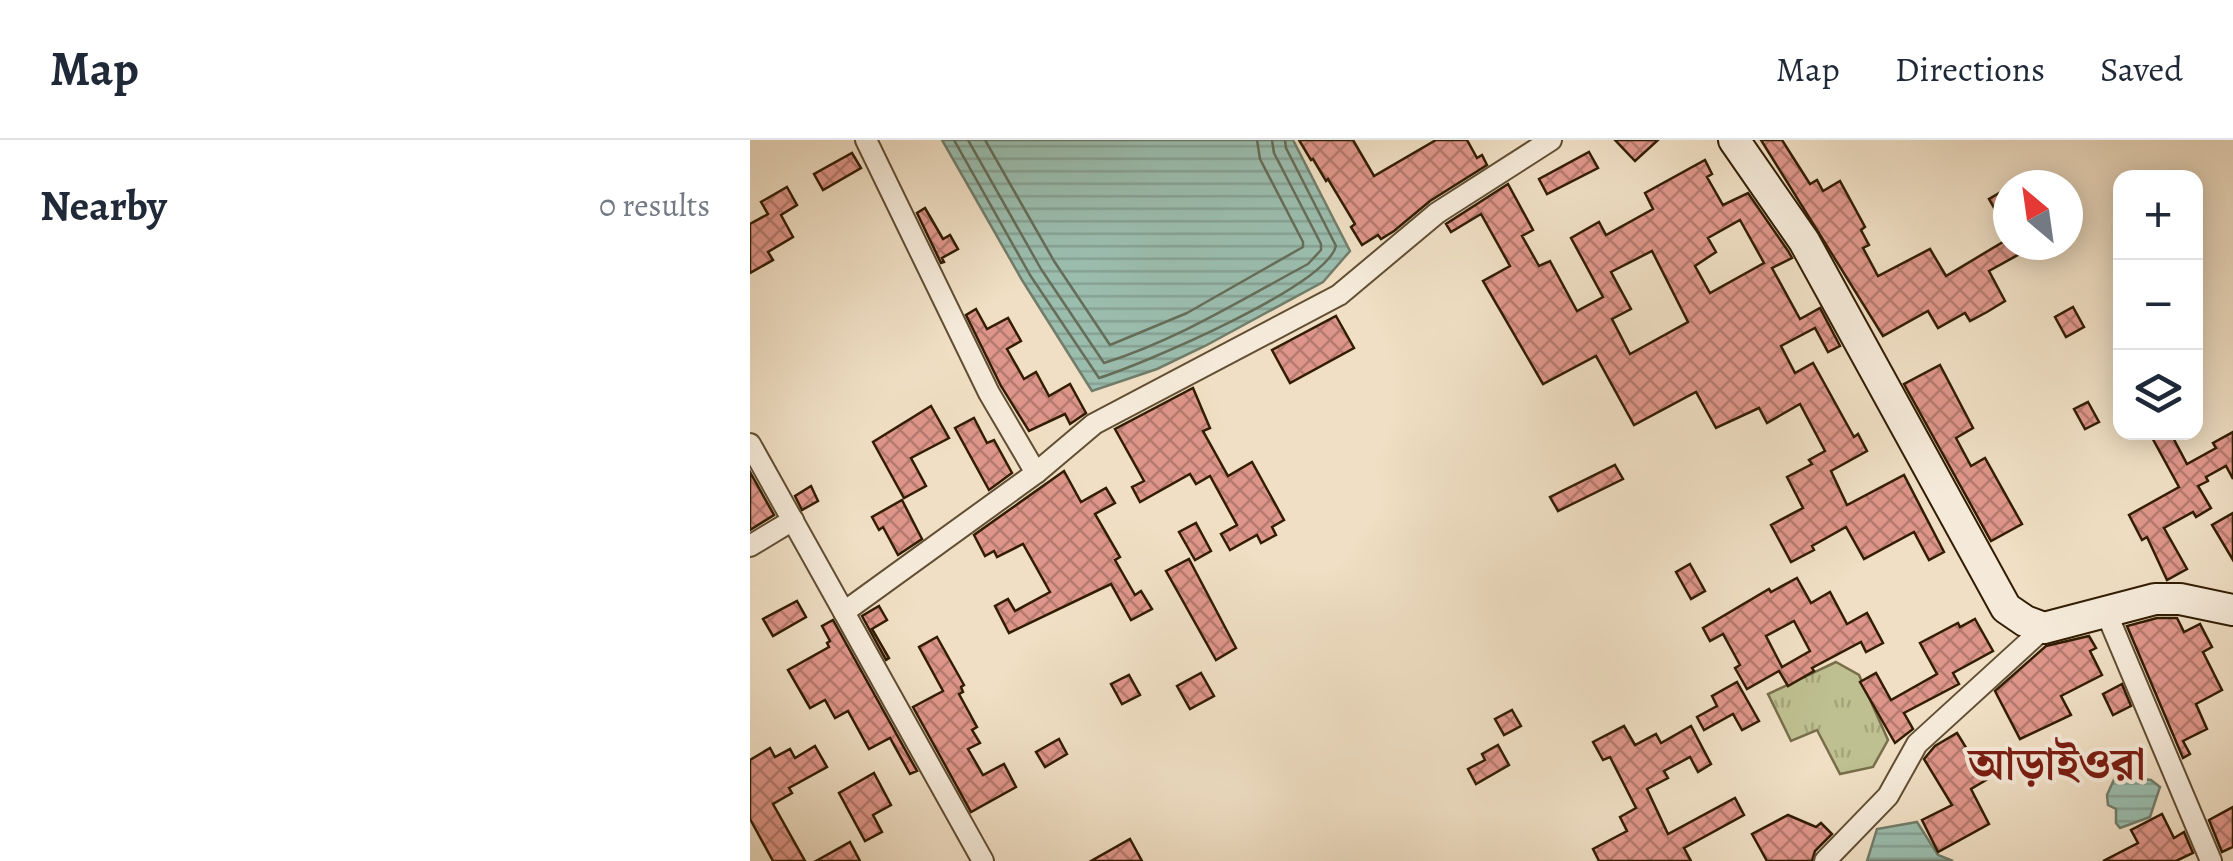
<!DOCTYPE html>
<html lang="en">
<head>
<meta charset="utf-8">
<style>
  :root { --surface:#fff; --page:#f6f6f7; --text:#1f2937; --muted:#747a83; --line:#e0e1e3 }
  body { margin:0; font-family:Alegreya,"Noto Serif Bengali",serif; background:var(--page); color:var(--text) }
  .controls { position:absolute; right:30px; top:30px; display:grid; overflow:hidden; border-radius:20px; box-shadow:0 5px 25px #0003 }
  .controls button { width:90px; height:90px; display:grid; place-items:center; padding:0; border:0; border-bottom:2px solid var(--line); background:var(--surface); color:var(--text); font:50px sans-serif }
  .compass { position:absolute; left:1243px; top:30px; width:90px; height:90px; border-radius:50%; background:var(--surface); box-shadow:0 5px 25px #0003; rotate:331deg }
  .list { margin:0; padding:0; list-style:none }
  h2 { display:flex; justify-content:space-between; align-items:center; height:130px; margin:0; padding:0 40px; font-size:42px }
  h2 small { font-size:32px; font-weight:400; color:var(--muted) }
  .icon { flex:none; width:55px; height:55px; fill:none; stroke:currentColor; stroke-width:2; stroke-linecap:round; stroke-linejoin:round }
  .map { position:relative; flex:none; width:1483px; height:721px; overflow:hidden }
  header { display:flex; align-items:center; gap:60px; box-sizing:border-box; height:140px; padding:0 50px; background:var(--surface); border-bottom:2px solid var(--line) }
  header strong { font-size:48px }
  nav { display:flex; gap:55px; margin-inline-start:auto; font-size:35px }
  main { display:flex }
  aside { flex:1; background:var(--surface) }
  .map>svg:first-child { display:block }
  .park { fill:url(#park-tufts); stroke:#786e4a; stroke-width:2.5 }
  .water { fill:url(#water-rules); stroke:#717d6a; stroke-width:2.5 }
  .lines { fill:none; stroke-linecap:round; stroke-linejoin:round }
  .shore { stroke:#666d58; stroke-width:2.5 }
  .building { fill:url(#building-cross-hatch); stroke:#321d03; stroke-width:2.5; fill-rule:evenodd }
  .street-casing { stroke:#624e33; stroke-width:24 }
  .secondary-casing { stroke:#321d03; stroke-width:34 }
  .street { stroke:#f5ead9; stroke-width:20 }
  .secondary { stroke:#f5ead9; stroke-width:30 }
  .labels { text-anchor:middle; stroke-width:8; stroke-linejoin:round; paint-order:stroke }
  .district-label { font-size:45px; font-weight:bold; fill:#7a1f14; stroke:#f5ead9 }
</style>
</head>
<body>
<header>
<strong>Map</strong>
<nav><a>Map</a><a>Directions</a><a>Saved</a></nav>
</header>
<main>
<aside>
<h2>Nearby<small>0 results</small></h2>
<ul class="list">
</ul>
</aside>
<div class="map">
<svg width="1483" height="721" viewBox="0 0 1483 721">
  <defs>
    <pattern id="park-tufts" width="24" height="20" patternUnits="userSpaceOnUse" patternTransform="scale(2.5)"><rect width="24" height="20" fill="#bec091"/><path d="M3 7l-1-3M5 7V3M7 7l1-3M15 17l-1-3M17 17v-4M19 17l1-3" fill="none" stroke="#a4a57b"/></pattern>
    <pattern id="water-rules" width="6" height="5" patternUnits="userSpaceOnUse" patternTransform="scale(2.5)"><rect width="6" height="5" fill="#9bbdae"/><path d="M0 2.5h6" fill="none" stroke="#86a294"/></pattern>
    <pattern id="building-cross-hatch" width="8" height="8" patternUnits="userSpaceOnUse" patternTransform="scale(2.5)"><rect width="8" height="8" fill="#df968a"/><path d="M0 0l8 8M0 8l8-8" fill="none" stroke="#b57a6f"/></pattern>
  </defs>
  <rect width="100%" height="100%" fill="#f0dfc4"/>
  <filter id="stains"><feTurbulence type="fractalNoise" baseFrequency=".002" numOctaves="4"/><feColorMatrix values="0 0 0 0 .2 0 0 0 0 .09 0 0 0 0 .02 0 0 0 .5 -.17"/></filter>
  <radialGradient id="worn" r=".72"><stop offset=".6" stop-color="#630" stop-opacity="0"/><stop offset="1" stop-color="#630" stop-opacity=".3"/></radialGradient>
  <!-- park -->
  <polygon class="park" points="1086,522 1109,535 1138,600 1123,627 1090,634 1067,590 1041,601 1018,554"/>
  <!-- water -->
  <g class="water">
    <polygon points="192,0 543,0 600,111 573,142 455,206 407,229 342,251 272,140"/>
    <polygon points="1363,622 1375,622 1392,639 1401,640 1410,647 1400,677 1370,688 1366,683 1366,669 1358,665 1357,655 1366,635"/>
    <polygon points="1167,682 1188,715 1203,721 1117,721 1127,689"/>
  </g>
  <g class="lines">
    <!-- shore -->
    <g class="shore">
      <path d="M204,0l76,135 69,103c44,-14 226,-91 237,-132l-50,-98 -1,-8"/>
      <path d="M218,0l73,129 63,94c73,-23 137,-63 204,-99l13,-14v-6l-47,-91 -2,-13"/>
      <polyline points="235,0 304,121 360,205 437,173 553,107 553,102 510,19 507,0"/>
    </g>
  </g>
  <!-- building -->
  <g class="building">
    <polygon points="549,0 603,0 624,36 686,0 717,0 727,18 732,15 737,25 680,61 644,91 631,99 628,95 612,105 601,87 605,84 578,39 576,41 563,19 561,20"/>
    <polygon points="865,0 908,0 885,21"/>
    <polygon points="1011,0 1032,0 1060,44 1067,40 1073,51 1090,41 1115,87 1111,90 1119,105 1113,108 1128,136 1180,109 1196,136 1258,99 1258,105 1286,105 1239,131 1255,161 1237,172 1220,181 1215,173 1188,188 1178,171 1133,196"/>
    <polygon points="839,12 848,28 797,54 789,39"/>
    <polygon points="102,13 111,28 73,50 64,34"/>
    <path d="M955,20l7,14 -5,3 16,28 25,-12 40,58 4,7 -20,10 28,51 20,-11 20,38 -12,6 -13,-24 -34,18 14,27 18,-10 41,74 4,-3 9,17 -36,20 16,34 57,-30 40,77 -15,8 -15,-28 -50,27 -18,-32 -34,19 2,4 -23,12 -20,-37 32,-17 -16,-31 25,-13 -3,-4 16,-9 -25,-47 -33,19 -8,-15 -43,20 -20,-36 -62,33 -38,-69 -53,28 -60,-103 27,-15 -29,-52 -30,18 -5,-8 62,-40 25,46 -11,6 17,30 11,-5 27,50 26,-14 -32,-59 28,-16 7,13 47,-26 -8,-16zM990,80l24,43 -54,30 -15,-27 21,-14 -8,-14zM902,111l36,71 -58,32 -18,-35 19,-10 -20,-37z"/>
    <polygon points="37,47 47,65 31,75 43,97 18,112 23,120 0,133 0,84 18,74 11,62"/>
    <polygon points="1258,48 1258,92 1239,59"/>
    <polygon points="175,68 193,99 200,95 208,109 192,118 194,122 191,123 167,73"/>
    <polygon points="1323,167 1334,187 1316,197 1305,177"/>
    <polygon points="226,169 237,189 258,178 271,201 257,209 274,239 286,232 299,256 320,244 336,273 320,284 315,274 279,291 251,246 216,175"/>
    <polygon points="586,176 604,208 540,243 522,210"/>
    <polygon points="1190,225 1223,288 1206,298 1221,326 1235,318 1272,384 1241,401 1154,244"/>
    <polygon points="443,248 460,288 453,291 478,336 502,322 534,380 522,387 526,395 511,403 507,395 480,410 471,394 487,385 460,336 446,344 440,334 390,362 382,347 394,341 365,289"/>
    <polygon points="1338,262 1349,282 1335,289 1324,269"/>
    <polygon points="181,266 199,298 161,318 176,346 154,358 123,302"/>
    <polygon points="224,278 237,303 244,300 262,333 239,350 205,288"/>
    <polygon points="1399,292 1420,292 1437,324 1466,308 1463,303 1483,292 1483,339 1476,326 1456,337 1458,341 1448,346 1461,368 1446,377 1443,372 1414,388 1437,429 1417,440 1397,397 1392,400 1379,375 1429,347"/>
    <polygon points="865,325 873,339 808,371 800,357"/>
    <polygon points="314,331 331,362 356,348 365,363 345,374 370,417 365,420 385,455 391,451 402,469 381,480 361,444 259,493 245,466 258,459 265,471 300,452 273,404 247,417 244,411 235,416 224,395"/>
    <polygon points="0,332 24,375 0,390"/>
    <polygon points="61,346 68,361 52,370 45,356"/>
    <polygon points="152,360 172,399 148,415 133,387 129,390 122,377"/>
    <polygon points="1483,373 1483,420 1462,385"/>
    <polygon points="446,383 461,411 445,420 429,392"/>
    <polygon points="439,419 486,508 466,520 416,431"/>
    <polygon points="940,424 955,451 941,459 926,432"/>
    <path d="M1047,438l14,25 19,-11 17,32 20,-11 16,30 -17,9 -5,-10 -49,26 2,3 -26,15 -9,-15 -32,18 -12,-21 5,-3 -17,-31 -13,7 -7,-13 66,-39 2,3zM1044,481l16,30 -28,16 -16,-31z"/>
    <polygon points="47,461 56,477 23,496 13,479"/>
    <polygon points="129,466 137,480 122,489 139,518 136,520 112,476"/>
    <polygon points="1407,478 1427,478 1434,492 1450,484 1462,507 1453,512 1472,550 1446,564 1457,589 1433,601 1440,614 1433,618 1377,486"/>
    <polygon points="1225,479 1243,511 1203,533 1209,544 1154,573 1163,589 1145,603 1110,542 1126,533 1141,560 1187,534 1170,503 1208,483 1210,487"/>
    <polygon points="83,480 167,631 160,634 140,598 119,609 98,571 85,578 75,560 60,568 38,530 79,507 77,503 80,501 72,486"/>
    <polygon points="1339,496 1346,508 1340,511 1352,535 1311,556 1321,575 1270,599 1245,551 1296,506"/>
    <polygon points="187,497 214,545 211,547 213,552 209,554 227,587 222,590 230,603 218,609 233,635 254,624 266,647 221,672 163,567 193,551 169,507"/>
    <polygon points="451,533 464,556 440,569 427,546"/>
    <polygon points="379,535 390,555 372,564 361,544"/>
    <polygon points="987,542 1009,581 992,590 983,574 954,590 947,577 967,566 962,556"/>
    <polygon points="1372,544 1381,566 1363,575 1353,554"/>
    <polygon points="762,570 771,586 754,595 745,579"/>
    <polygon points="874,586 885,605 906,594 911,603 941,586 961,624 948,632 940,617 914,631 918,638 897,649 918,694 985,658 994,675 934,708 941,721 849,721 843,709 877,691 870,677 886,668 860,617 853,620 843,602"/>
    <polygon points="1207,593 1236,640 1221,649 1239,684 1188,712 1172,680 1202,665 1174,619 1185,606"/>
    <polygon points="309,599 317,614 295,627 286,612"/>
    <polygon points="748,605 759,625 726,644 718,629 735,620 732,614"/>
    <polygon points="65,606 77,627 39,648 42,653 23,664 55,721 23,721 0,679 0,620 20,608 25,617 40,609 45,618"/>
    <polygon points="124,633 141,665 123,675 132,692 115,701 89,653"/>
    <polygon points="1483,667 1483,707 1472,712 1459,680"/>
    <polygon points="1412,674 1424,698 1434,692 1443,713 1426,721 1353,721 1388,703 1381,690"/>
    <polygon points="1038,675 1066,687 1071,683 1082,694 1065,711 1062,721 1017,721 1002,694"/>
    <polygon points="380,699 392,721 341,721"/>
    <polygon points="100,702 110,721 66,721"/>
  </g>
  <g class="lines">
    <!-- street casing -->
    <g class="street-casing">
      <g id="street">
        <polyline points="116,0 239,253 286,333"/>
        <polyline points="0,304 233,721"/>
        <polyline points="0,406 43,380"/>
        <polyline points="94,472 286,333 344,284 589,155 687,73 801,0"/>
        <polyline points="1356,472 1461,721"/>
        <polyline points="1075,721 1138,656 1167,604 1294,488"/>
      </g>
    </g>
    <!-- secondary casing -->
    <g class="secondary-casing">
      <polyline id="secondary" points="984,0 1054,101 1256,468 1275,481 1294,488 1405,459 1430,459 1483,470"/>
    </g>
    <!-- street -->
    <use href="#street" class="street"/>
    <!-- secondary -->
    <use href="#secondary" class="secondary"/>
  </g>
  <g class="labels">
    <!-- district labels -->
    <g class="district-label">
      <text x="1307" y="639">আড়াইওরা</text>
    </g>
  </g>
  <rect width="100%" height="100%" filter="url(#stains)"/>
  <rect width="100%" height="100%" fill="url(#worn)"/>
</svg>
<div class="controls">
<button>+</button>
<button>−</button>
<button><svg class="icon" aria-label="layers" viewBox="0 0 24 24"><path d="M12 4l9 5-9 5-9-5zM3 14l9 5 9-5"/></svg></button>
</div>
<svg class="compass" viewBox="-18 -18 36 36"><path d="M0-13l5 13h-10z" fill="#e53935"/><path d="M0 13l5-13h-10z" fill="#747a83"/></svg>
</div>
</main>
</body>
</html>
